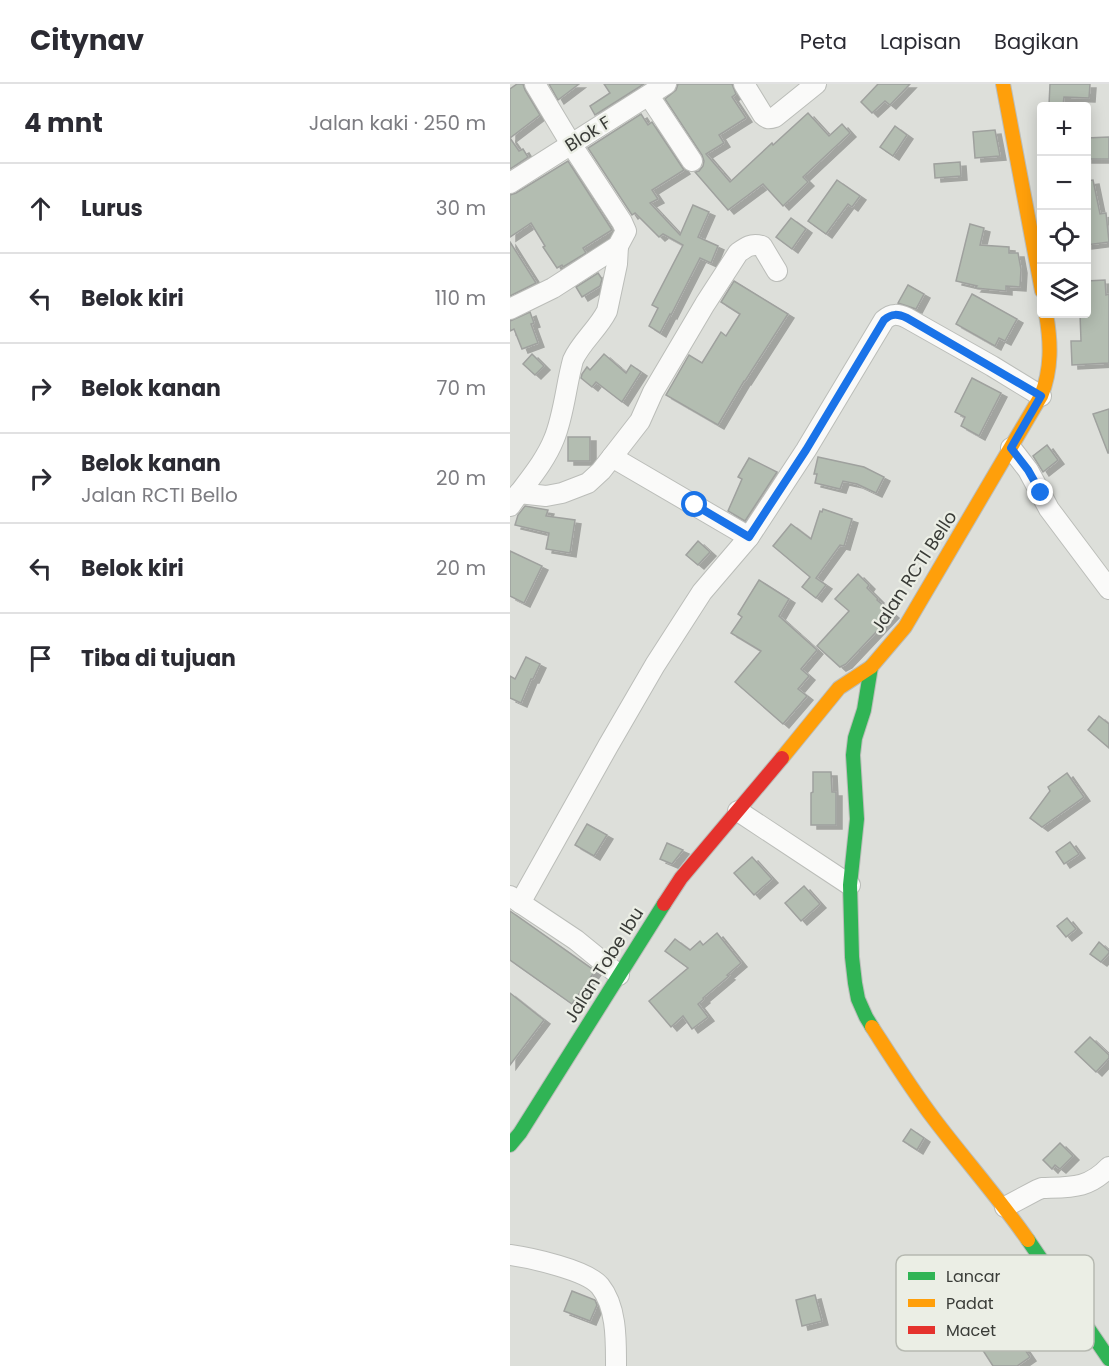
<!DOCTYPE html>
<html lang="id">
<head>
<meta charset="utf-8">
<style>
  :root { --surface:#fff; --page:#f7f7f7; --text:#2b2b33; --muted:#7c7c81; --line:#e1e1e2 }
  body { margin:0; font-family:Poppins,sans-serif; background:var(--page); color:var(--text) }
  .controls { position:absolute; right:18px; top:18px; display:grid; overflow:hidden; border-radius:6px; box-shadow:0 3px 15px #0003 }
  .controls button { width:54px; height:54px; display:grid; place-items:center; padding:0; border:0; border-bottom:2px solid var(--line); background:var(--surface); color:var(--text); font:30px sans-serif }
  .stop { position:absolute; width:18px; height:18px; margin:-14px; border:4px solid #1a73e8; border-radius:50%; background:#fff }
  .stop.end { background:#1a73e8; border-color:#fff; box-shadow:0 2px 6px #0008 }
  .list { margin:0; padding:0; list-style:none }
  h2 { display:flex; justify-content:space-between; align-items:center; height:78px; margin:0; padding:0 24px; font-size:26px }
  h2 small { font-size:20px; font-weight:400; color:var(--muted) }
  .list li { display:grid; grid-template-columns:39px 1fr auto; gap:18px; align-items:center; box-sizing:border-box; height:90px; padding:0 24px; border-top:2px solid var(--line) }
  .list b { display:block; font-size:22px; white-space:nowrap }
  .list p { margin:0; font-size:20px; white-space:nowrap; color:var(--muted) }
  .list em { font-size:20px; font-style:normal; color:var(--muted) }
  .icon { flex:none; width:33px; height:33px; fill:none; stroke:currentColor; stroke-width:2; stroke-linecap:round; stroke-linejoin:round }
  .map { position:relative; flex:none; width:599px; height:1282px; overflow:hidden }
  header { display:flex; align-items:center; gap:36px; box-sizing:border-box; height:84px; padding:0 30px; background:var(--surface); border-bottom:2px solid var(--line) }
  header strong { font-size:28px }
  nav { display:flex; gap:33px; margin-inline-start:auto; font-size:21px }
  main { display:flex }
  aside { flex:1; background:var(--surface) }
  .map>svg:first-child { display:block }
  .building { fill:#b3bdb1; stroke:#9fa19e; stroke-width:1.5; filter:url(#shadow) }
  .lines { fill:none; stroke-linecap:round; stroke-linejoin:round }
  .street-casing { stroke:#bbbdb9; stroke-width:22 }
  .fast-casing { stroke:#bbbdb9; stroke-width:16 }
  .slow-casing { stroke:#bbbdb9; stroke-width:16 }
  .jam-casing { stroke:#bbbdb9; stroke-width:16 }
  .street { stroke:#fafaf9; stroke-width:20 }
  .fast { stroke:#30b455; stroke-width:14 }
  .slow { stroke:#ff9f0a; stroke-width:14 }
  .jam { stroke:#e5322d; stroke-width:14 }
  .route { stroke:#1a73e8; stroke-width:8 }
  .labels { text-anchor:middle; stroke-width:4.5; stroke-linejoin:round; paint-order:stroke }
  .street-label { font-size:18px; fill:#3a3c38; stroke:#ebeee5 }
  .key { fill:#ebeee5; stroke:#b6b9b1; stroke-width:1.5 }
  .key-label { font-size:16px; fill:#3a3c38 }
</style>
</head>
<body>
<header>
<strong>Citynav</strong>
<nav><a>Peta</a><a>Lapisan</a><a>Bagikan</a></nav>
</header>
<main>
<aside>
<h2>4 mnt<small>Jalan kaki · 250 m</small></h2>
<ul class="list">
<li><svg class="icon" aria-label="ahead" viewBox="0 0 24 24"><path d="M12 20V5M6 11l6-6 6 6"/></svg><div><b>Lurus</b></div><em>30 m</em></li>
<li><svg class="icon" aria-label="left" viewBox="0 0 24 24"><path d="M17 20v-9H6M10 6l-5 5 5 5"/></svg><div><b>Belok kiri</b></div><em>110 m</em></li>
<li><svg class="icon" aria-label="right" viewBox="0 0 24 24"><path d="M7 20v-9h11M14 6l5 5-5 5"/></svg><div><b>Belok kanan</b></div><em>70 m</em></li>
<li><svg class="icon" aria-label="right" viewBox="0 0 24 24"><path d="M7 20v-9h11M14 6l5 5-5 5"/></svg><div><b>Belok kanan</b><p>Jalan RCTI Bello</p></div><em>20 m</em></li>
<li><svg class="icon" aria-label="left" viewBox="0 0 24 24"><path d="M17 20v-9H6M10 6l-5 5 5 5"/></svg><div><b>Belok kiri</b></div><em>20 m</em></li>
<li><svg class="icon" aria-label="arrive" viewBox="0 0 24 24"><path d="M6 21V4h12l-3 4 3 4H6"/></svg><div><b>Tiba di tujuan</b></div></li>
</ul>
</aside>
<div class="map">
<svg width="599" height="1282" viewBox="0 0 599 1282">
  <defs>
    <filter id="shadow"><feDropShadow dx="6" dy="4" stdDeviation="0" flood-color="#0004"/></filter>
  </defs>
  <rect width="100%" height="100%" fill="#dddfda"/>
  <!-- building -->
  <g class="building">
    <polygon points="7,0 13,0 15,6 30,31 0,54 0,5"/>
    <polygon points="39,0 69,0 48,16"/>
    <polygon points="94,0 134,0 85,31 80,22 100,9"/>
    <polygon points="168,0 222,0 226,10 222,13 236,34 209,51 214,59 196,70 220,98 262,59 263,61 298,29 319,52 332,40 340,49 293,93 298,98 273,122 253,100 218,126 185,88 189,87 193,82 194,77 192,71 155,15 166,6"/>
    <polygon points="368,0 400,0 380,21 375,17 362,29 351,18"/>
    <polygon points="540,0 580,0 579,14 554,13 553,22 539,21"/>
    <polygon points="131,30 138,41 142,38 174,86 142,106 148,115 140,119 170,151 183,121 199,128 188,153 208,162 201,179 190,174 161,231 160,230 150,249 139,242 148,224 142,221 173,161 153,150 149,153 125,129 122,131 78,64"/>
    <polygon points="385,42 397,51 383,72 370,63"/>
    <polygon points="485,46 490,72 465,74 463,48"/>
    <polygon points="599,53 599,75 576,75 576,54"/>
    <polygon points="0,54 9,67 13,65 18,73 0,85"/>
    <polygon points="58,77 102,146 73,164 76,169 53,183 52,181 47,184 33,163 35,162 21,139 0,153 0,111 6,109"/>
    <polygon points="450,78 451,92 425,94 424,80"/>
    <polygon points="327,96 350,112 342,123 338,120 316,150 298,137"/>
    <polygon points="583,96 590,130 596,129 599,158 576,161 576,97"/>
    <polygon points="281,134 296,145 282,165 266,153"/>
    <polygon points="460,140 474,144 470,161 499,163 499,169 508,169 511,185 510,203 496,202 496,207 465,204 467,202 446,197"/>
    <polygon points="0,158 26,199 0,212"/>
    <polygon points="88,189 92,195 90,202 72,213 66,203"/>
    <polygon points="595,196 596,211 599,210 599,279 562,281 561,257 571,257 570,230 576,230 576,197"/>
    <polygon points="224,197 278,230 235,297 234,297 208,341 156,311 179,271 192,279 211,248 216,252 230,230 211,218"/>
    <polygon points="398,201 414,210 406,225 388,219"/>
    <polygon points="462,210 507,235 495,257 489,254 485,262 446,240"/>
    <polygon points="20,228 24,239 21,240 28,259 12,265 4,245 0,247 0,237"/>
    <polygon points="22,270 34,282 25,291 13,280"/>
    <polygon points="94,270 116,289 121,281 131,288 112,318 86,298 82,303 71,294 72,290 77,283 80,286"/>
    <polygon points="462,294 491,309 469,352 451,342 455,333 445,328"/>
    <polygon points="599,325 599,369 598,369 583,330"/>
    <rect x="58" y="353" width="22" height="24"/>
    <polygon points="537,361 548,376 533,388 523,372"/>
    <polygon points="308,373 354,383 374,393 366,409 347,400 333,397 330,405 305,399 307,390 304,390"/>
    <polygon points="239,374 267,388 235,437 218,427 232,395 228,393"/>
    <polygon points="15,422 38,426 36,432 65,436 60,469 36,465 39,449 5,441 8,431"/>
    <polygon points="313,425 342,435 334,462 330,461 306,494 316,501 306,514 292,503 300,493 263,462 281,440 301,455 310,427 312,428"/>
    <polygon points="188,457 200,468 188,481 176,471"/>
    <polygon points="0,467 32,482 14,519 0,512"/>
    <polygon points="348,490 359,501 357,504 368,515 367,516 383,530 336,580 330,583 307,562 339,527 325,515"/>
    <polygon points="249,496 279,515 269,532 307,566 291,585 299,592 288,605 297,612 273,640 225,598 251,567 221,549 232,533 228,530"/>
    <polygon points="16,573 30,580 23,595 21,595 11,619 0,614 0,592 5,595"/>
    <polygon points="589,632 599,640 599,664 578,646"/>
    <polygon points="303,688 321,688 322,708 326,708 326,741 301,741 301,709 303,708"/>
    <polygon points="557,689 574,713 532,743 520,734 540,707 538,703"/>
    <polygon points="77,740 97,751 84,772 65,761"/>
    <polygon points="560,758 569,770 554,780 546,768"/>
    <polygon points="157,759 173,766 162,780 150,775"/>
    <polygon points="242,773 262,795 244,811 224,789"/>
    <polygon points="294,802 310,820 291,837 275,819"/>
    <polygon points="0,827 85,887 62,920 0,876"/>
    <polygon points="557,834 566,845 556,853 547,842"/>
    <polygon points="207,849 231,879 217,891 219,892 193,914 194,915 188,920 198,933 182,945 173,932 161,943 139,917 178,884 155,867 165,855 180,866 190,857 193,861"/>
    <polygon points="589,858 599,867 599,869 591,878 580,870"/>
    <polygon points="0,909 34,936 0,981"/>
    <polygon points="580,953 599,971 599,974 586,988 565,968"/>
    <polygon points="401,1045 414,1054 407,1066 393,1057"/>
    <polygon points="550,1059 563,1072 550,1085 545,1081 542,1085 533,1076"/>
    <polygon points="62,1207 85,1216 87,1221 80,1237 54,1227"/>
    <polygon points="305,1211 312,1237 292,1242 286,1216"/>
    <polygon points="501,1245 520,1273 507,1282 483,1282 472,1265"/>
  </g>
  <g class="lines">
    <!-- street casing -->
    <g class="street-casing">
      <g id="street">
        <path d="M234,0l19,31c4,4 6,4 12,2l41,-33"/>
        <polyline points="139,12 182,77"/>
        <polyline points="0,99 156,0"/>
        <polyline points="0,225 43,204 108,162 116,147 112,138 61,60 25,0"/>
        <polyline points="501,364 518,386 539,425 599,505"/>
        <path d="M102,373l28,-36 13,-29 52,-88 33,-51c8,-6 13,-10 24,-7l15,25"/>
        <path d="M9,409l27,3 16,-3 26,-10 13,-12 11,-14 137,80 57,-87 78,-130c8,-7 14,-6 23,-2l85,48 49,30"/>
        <path d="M0,422c15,-22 34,-42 44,-67 10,-24 12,-54 19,-79 8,-18 25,-31 34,-49l10,-47 1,-18"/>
        <polyline points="228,727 340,801"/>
        <polyline points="0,812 66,856 109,891"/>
        <polyline points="10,819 98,662 145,581 192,508 239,453"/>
        <path d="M495,1123l32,-17 5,-2c29,-1 46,1 67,-21"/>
        <path d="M0,1171c21,3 77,15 90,31 17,21 16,55 16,80"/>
      </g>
    </g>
    <!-- fast casing -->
    <g class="fast-casing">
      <g id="fast">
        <polyline points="361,583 354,626 345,654 343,671 347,735 340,801 342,873 345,899 348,915 356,933 362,943"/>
        <polyline points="0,1061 10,1049 154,820"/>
        <polyline points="518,1156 599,1275"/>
      </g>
    </g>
    <!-- slow casing -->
    <g class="slow-casing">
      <g id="slow">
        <polyline points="493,0 532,207"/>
        <path d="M272,674l57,-70 32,-21 34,-40 136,-231c11,-27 10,-54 5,-82"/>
        <path d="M362,943c20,31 40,63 62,92 31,41 65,79 94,121"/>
      </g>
    </g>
    <!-- jam casing -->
    <g class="jam-casing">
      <polyline id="jam" points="154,820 171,794 272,674"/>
    </g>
    <!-- street -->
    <use href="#street" class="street"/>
    <!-- fast -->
    <use href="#fast" class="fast"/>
    <!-- slow -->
    <use href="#slow" class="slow"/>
    <!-- jam -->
    <use href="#jam" class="jam"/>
  </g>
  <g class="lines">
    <!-- route -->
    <path class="route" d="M185,421l54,32 57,-87 78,-130c8,-7 14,-6 23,-2l134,78 -30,52 17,22 13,23"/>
  </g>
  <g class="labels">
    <!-- street labels -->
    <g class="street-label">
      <text transform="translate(78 50) rotate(-32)" y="6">Blok F</text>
      <text transform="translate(404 488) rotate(-57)" y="6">Jalan RCTI Bello</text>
      <text transform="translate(94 881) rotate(-58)" y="6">Jalan Tobe Ibu</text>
    </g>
  </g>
  <!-- legend -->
  <rect x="386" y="1171" width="198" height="96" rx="9" class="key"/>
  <rect x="398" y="1188" width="27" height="8" fill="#30b455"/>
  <rect x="398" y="1215" width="27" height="8" fill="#ff9f0a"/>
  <rect x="398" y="1242" width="27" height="8" fill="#e5322d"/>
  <g class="key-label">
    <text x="436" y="1198">Lancar</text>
    <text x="436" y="1225">Padat</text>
    <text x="436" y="1252">Macet</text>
  </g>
</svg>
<div class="controls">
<button>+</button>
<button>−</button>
<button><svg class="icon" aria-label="locate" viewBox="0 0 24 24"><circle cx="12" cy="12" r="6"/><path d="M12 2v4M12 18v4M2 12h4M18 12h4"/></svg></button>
<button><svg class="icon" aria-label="layers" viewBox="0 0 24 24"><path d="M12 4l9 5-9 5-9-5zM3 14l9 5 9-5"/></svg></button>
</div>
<div class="stop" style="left:185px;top:421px"></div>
<div class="stop end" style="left:531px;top:409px"></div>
</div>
</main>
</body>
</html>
